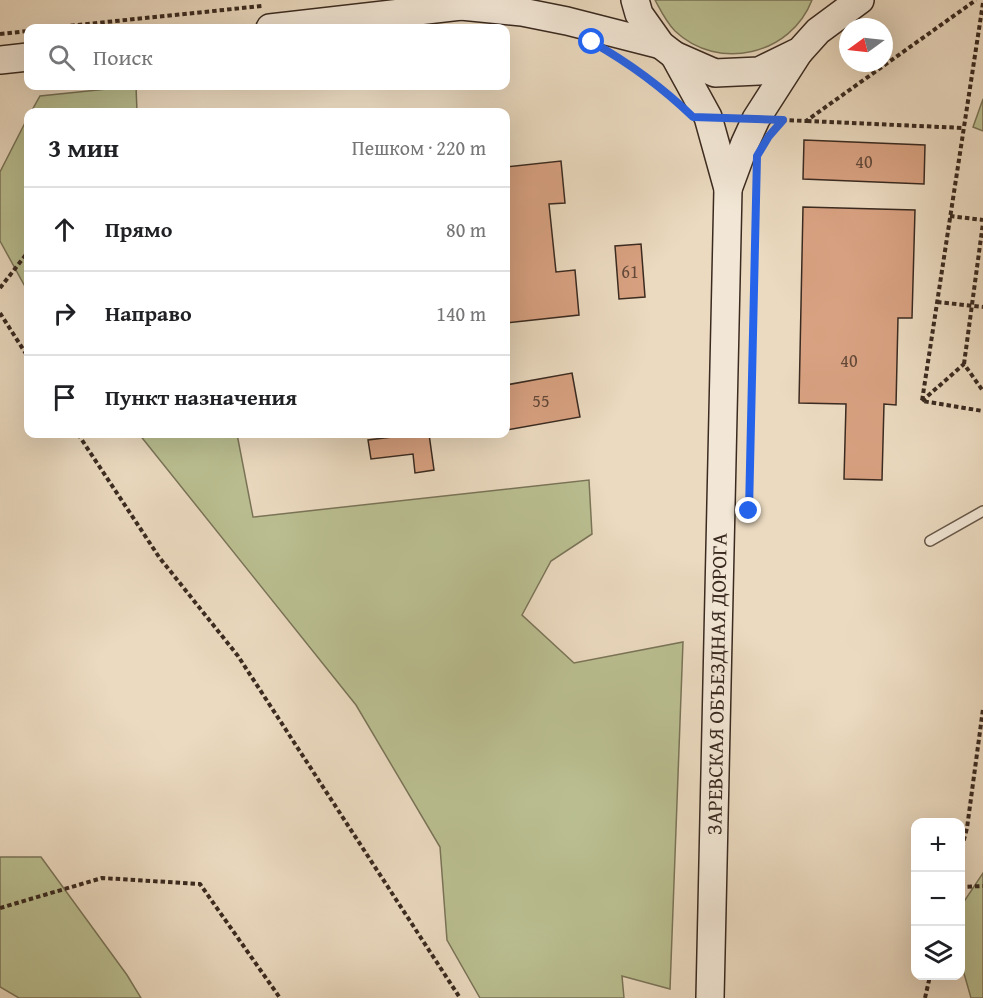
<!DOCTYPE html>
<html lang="ru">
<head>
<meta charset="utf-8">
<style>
  :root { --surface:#fff; --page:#f6f6f6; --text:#202124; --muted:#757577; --line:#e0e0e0 }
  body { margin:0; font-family:"Gentium Book Plus",serif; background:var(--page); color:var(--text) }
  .controls { position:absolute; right:18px; bottom:18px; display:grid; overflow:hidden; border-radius:12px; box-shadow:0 6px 24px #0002 }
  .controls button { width:54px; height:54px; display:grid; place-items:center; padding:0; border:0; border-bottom:2px solid var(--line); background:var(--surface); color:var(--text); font:30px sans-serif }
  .compass { position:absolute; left:839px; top:18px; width:54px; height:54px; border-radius:50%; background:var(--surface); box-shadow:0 6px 24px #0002; rotate:255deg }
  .stop { position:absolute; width:18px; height:18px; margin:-14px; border:4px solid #2563eb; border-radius:50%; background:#fff }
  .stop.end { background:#2563eb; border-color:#fff; box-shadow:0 2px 6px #0008 }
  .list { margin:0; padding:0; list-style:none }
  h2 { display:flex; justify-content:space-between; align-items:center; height:78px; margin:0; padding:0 24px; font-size:26px }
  h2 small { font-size:20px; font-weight:400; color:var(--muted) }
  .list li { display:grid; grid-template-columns:39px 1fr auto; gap:18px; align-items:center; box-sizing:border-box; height:84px; padding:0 24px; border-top:2px solid var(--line) }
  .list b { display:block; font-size:22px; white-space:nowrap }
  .list em { font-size:20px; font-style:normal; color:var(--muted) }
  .icon { flex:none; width:33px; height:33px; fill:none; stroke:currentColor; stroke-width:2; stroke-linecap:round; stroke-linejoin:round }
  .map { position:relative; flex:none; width:983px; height:998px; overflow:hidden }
  .search { position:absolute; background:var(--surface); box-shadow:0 6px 24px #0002; left:24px; top:24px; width:486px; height:66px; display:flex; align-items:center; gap:15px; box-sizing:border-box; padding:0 21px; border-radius:12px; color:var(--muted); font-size:22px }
  .panel { position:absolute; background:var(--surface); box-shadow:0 6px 24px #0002; left:24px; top:108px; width:486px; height:330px; border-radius:12px }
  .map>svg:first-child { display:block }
  .green { fill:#babf91; stroke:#7a7458; stroke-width:1.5 }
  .building { fill:#d8a181; stroke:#3a2a20; stroke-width:1.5 }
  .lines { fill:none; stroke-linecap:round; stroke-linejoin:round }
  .service-casing { stroke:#665648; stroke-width:12 }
  .secondary-casing { stroke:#3a2a20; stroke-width:30 }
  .path { stroke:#3a2a20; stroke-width:4; stroke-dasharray:4.5 3; stroke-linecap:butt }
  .service { stroke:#f2e7d6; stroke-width:9 }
  .secondary { stroke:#f2e7d6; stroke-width:27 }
  .route { stroke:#2563eb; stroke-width:8 }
  .labels { text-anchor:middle; stroke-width:4.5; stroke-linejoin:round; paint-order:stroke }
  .number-label { font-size:18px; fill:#624838 }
  .street-label { font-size:21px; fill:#3a2a20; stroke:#f2e7d6 }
</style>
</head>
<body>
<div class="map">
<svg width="983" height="998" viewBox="0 0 983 998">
  <rect width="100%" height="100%" fill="#ebdac0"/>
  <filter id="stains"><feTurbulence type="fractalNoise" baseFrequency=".00333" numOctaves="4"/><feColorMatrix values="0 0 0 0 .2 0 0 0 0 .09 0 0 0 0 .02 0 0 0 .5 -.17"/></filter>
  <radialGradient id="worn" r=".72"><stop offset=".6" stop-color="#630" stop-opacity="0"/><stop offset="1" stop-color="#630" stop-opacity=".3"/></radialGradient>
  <!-- green -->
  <g class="green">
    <path d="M655,0h157c-21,55 -94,72 -137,31 -9,-9 -14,-20 -20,-31z"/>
    <polygon points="136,86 137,112 31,112 40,96"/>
    <polygon points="983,99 983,131 973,127"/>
    <polygon points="28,117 28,292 0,241 0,172"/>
    <polygon points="139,434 237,434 253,517 589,480 592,534 551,561 522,615 574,663 683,642 670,989 622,976 624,998 480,998 447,940 440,847 356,705"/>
    <polygon points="0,857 41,857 127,975 141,998 19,998 0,987"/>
    <polygon points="983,873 983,998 971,998 961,963 961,906"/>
  </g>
  <!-- building -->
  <g class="building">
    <polygon points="804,140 925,145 924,184 803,179"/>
    <polygon points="561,161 565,203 549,204 556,272 575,270 579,315 506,323 506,167"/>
    <polygon points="803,207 915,210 912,318 898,318 896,405 884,404 882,480 844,479 846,404 799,403"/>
    <polygon points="641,244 645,297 619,299 615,246"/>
    <polygon points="572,373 580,417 506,430 506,385"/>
    <polygon points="417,434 429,434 434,470 415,473 413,454 371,459 368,440"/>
  </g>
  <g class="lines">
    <!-- service casing -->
    <g class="service-casing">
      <polyline id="service" points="930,541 983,511"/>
    </g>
    <!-- secondary casing -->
    <g class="secondary-casing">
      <g id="secondary">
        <polyline points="635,0 639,14 661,45 674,55 715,73 759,71 800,51 818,31 860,0"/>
        <polyline points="461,6 522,12 567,21 661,45"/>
        <polyline points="270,28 461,6 480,0"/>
        <polyline points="674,55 708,117 728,189 710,998"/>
        <polyline points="0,60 28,57"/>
        <polyline points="728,189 745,143 756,119 799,52"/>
      </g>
    </g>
    <!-- path -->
    <g class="path">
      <polyline points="983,3 922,401 983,411"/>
      <polyline points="48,28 262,6"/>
      <polyline points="0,34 28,31"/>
      <polyline points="625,61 667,92"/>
      <polyline points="782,120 806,121 976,0"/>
      <polyline points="807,121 964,128"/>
      <polyline points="950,216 983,220"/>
      <polyline points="0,288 28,252"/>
      <polyline points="937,302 983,307"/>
      <polyline points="0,313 28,357"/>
      <polyline points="964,364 983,223"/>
      <polyline points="922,401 964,364 983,391"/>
      <polyline points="78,434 159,557 238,656 460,998"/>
      <polyline points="749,511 756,181"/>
      <polyline points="960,855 967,828 983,709"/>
      <polyline points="960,887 983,886"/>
      <polyline points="0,908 102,878 200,884 280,998"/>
      <polyline points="925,998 930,976"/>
    </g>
    <!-- service -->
    <use href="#service" class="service"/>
    <!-- secondary -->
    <use href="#secondary" class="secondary"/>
  </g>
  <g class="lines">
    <!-- route -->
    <path class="route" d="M592,42c39,22 69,44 101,75l90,3 -14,16 -12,20 -8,355"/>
  </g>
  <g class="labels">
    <!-- number labels -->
    <g class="number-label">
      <text x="864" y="168">40</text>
      <text x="630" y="278">61</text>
      <text x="849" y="367">40</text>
      <text x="541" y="407">55</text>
    </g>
    <!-- street labels -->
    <g class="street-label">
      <text transform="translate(717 684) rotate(-89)" y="7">ЗАРЕВСКАЯ ОБЪЕЗДНАЯ ДОРОГА</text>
    </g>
  </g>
  <rect width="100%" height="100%" filter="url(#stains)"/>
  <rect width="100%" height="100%" fill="url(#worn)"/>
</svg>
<div class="controls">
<button>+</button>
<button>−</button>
<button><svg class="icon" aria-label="layers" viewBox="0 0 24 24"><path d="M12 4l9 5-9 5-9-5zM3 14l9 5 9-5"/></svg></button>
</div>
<svg class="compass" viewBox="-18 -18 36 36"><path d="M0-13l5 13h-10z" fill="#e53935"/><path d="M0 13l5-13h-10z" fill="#757577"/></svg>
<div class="stop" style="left:592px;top:42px"></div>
<div class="stop end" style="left:749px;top:511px"></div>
<div class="search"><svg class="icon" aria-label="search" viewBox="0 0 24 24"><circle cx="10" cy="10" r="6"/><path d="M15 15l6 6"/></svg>Поиск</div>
<section class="panel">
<h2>3 мин<small>Пешком · 220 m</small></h2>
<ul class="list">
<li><svg class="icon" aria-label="ahead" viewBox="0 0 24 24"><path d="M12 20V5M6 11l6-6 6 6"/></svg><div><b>Прямо</b></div><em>80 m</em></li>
<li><svg class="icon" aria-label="right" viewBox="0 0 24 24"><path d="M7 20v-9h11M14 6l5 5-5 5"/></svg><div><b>Направо</b></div><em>140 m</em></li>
<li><svg class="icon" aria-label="arrive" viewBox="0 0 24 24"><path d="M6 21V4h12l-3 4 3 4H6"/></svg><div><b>Пункт назначения</b></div></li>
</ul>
</section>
</div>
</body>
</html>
